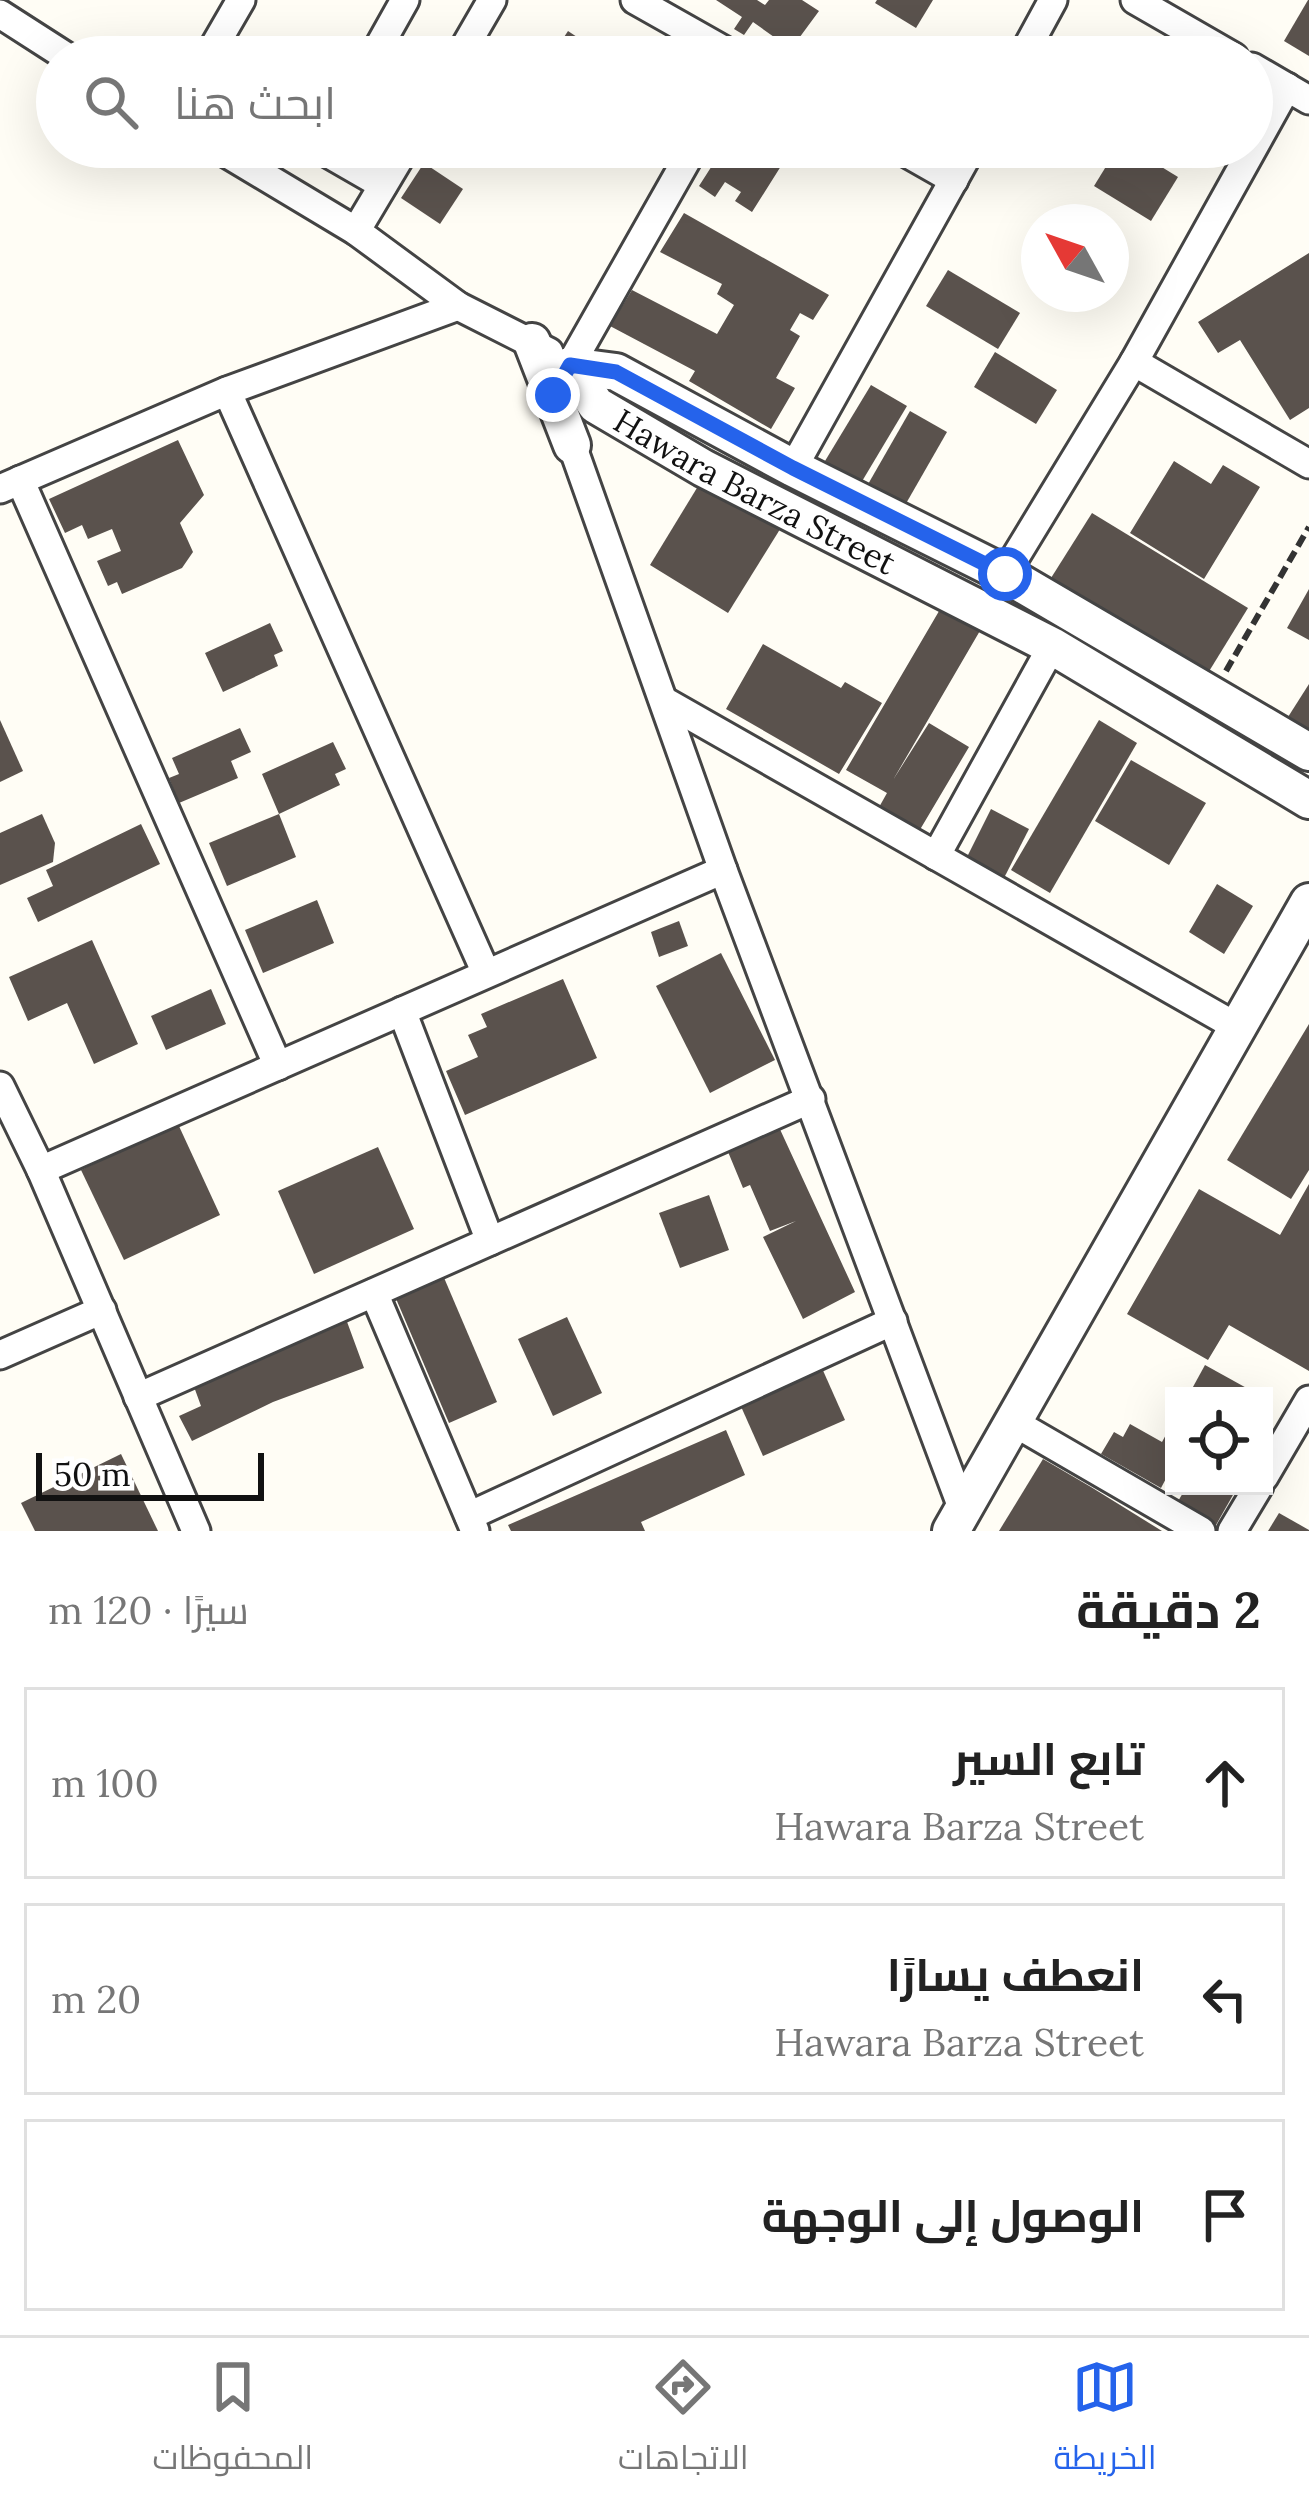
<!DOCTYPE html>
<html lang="ar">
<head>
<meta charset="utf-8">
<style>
  :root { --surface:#fff; --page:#f2f2f2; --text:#222; --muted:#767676; --line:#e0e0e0; --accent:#2563eb }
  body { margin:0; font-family:Lora,Cairo,serif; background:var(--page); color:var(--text); direction:rtl }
  .controls { position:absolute; right:36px; bottom:36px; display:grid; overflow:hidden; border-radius:0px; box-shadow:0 12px 48px #0002 }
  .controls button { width:108px; height:108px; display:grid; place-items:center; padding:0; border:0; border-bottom:3px solid var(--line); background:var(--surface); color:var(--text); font:60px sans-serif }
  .compass { position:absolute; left:1021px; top:204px; width:108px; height:108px; border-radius:50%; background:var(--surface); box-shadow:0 12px 48px #0002; rotate:310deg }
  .scale { position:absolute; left:36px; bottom:30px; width:228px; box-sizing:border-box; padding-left:12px; border:6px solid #111; border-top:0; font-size:33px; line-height:42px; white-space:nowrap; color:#111; -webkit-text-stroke:9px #fff; paint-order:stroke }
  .stop { position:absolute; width:36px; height:36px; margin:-27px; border:9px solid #2563eb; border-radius:50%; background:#fff }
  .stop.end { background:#2563eb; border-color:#fff; box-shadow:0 3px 12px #0008 }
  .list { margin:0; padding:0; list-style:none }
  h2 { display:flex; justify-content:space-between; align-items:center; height:156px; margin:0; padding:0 48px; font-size:51px }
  h2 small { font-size:39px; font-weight:400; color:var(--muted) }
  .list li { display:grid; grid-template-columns:78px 1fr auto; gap:36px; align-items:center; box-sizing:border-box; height:192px; margin:0 24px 24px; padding:0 24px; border:3px solid var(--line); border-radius:0px }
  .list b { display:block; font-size:45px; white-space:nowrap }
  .list p { margin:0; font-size:39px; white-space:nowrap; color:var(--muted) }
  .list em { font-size:39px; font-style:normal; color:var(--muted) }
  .icon { flex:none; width:66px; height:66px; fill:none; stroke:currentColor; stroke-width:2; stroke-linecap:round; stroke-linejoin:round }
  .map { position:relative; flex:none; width:1309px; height:1531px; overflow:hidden; direction:ltr }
  .search { position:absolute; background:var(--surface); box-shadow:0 12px 48px #0002; left:36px; right:36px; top:36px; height:132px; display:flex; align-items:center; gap:30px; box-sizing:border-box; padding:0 42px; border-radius:66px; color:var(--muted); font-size:45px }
  .sheet { height:804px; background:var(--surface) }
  nav { display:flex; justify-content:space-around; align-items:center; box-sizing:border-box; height:168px; border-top:3px solid var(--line); background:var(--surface); font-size:33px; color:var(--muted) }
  nav a { display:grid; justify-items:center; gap:6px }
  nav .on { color:var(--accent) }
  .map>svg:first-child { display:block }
  .building { fill:#5a524d }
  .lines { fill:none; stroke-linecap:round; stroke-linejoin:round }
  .minor-casing { stroke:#444; stroke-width:33 }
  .tertiary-casing { stroke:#444; stroke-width:42 }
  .path { stroke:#333; stroke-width:6; stroke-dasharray:12 6; stroke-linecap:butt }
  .minor { stroke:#fff; stroke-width:27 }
  .tertiary { stroke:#fff; stroke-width:36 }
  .route { stroke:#2563eb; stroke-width:15 }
  .labels { text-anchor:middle; stroke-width:12; stroke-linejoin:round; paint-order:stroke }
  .street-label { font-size:33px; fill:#111; stroke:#fff }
</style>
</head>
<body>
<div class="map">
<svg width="1309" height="1531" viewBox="0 0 1309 1531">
  <rect width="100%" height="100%" fill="#fffdf5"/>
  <!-- building -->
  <g class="building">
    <polygon points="716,0 757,0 765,5 769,0 802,0 819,11 791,49 753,22 744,35 734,29 742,17"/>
    <polygon points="877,0 933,0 916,28 875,3"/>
    <polygon points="1308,0 1309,0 1309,56 1284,41"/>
    <polygon points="568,31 607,57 551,57"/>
    <polygon points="724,147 793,147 752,212 735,201 741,192 725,182 715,197 699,186"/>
    <polygon points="1118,147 1129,147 1178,177 1151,221 1094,186"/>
    <polygon points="424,163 463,189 440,224 401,198"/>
    <polygon points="684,213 829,295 813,320 800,313 790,330 800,336 776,378 795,388 771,429 689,381 695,371 610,326 632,290 717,334 734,305 717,294 722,284 660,252"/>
    <polygon points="1309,253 1309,408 1290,420 1240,340 1218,353 1198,322"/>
    <polygon points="948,270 1020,313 998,349 926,306"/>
    <polygon points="995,352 1057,390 1036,424 974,387"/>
    <polygon points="871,385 907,406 861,483 825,461"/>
    <polygon points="910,411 947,432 904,507 867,486"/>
    <polygon points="178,440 204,495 180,523 193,552 182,568 122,594 117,582 108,586 97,561 121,551 112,529 88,539 82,525 65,533 49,499"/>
    <polygon points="1174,461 1211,484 1223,465 1260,487 1204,579 1130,533"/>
    <polygon points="703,478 782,526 728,613 650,565"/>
    <polygon points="1092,513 1248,608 1208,673 1051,578"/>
    <polygon points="1309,589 1309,640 1287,628"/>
    <polygon points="942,606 981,629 893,780 929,723 969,747 918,833 878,809 887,793 846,770"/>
    <polygon points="270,623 283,651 274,655 278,666 223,692 205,653"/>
    <polygon points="763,644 841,688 845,682 882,703 839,774 726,709"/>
    <polygon points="1309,684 1309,730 1288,717"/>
    <polygon points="0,720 23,771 0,782"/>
    <polygon points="1099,720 1137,743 1050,893 1011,870"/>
    <polygon points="240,728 251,752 231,761 238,778 179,803 169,778 179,774 172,758"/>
    <polygon points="333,742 346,769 335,774 340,785 279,814 262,774"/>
    <polygon points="1131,760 1206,803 1169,865 1095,821"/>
    <polygon points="991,809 1029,829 1004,878 966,859"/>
    <polygon points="42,814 55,843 53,862 0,885 0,833"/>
    <polygon points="279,814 296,857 227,886 209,843"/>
    <polygon points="141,824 160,864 38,922 27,898 53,886 46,870"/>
    <polygon points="1217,884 1253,906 1224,954 1189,932"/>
    <polygon points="317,900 334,943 263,973 245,930"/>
    <polygon points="679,921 688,946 659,957 651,932"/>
    <polygon points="92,940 138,1044 94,1064 67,1003 28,1021 9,977"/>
    <polygon points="721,953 775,1060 710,1093 656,986"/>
    <polygon points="563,979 597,1058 465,1115 446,1071 478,1057 468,1035 487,1027 481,1014"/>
    <polygon points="211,989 226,1024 166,1050 151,1016"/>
    <polygon points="1309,1024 1309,1170 1291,1199 1227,1160"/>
    <polygon points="178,1124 220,1215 124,1260 81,1170"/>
    <polygon points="778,1125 855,1292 803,1319 763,1237 796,1221 770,1231 750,1185 743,1188 726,1147"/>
    <polygon points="378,1147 414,1229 314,1274 278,1191"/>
    <polygon points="1309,1184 1309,1371 1229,1325 1208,1360 1127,1314 1199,1189 1280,1235"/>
    <polygon points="709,1195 729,1250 680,1268 659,1213"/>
    <polygon points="442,1273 497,1402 449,1423 394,1294"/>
    <polygon points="567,1317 602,1393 553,1416 518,1339"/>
    <polygon points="346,1319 364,1368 273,1402 192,1441 179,1416 201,1406 193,1384"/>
    <polygon points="1205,1365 1261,1396 1188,1396"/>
    <polygon points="821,1366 845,1420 763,1456 739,1402"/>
    <polygon points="1174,1420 1174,1453 1165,1468 1170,1471 1161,1488 1101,1454 1114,1432 1123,1437 1130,1424 1162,1442"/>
    <polygon points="726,1430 745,1475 641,1522 645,1531 511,1531 508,1525"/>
    <polygon points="121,1454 158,1531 35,1531 21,1503"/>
    <polygon points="1043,1459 1091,1487 1162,1531 999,1531"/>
    <polygon points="1187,1486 1238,1486 1216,1525 1177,1503"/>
    <polygon points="1279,1513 1309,1530 1309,1531 1268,1531"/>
  </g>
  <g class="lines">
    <!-- minor casing -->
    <g class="minor-casing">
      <g id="minor">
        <polyline points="635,0 736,57"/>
        <polyline points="1135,0 1234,57"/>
        <polyline points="0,14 67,57"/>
        <polyline points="208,57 241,0"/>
        <polyline points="373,57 405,0"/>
        <polyline points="459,57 492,0"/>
        <polyline points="1022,57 1053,0"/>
        <polyline points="1252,67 1309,100"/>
        <polyline points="216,147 356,231 458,306 549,352"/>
        <polyline points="317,147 383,185"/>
        <polyline points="896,147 954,180"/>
        <polyline points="356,231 406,147"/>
        <polyline points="1134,362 1309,464"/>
        <polyline points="563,378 694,147"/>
        <polyline points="227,391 486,973"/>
        <polyline points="572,445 723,870 963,1510"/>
        <polyline points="793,468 972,147"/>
        <polyline points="20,480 278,1066"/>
        <polyline points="0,489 227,391 458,306"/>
        <polyline points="1005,574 1134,362 1287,87"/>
        <polyline points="666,702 1237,1027"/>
        <polyline points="936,856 1052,646"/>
        <polyline points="402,1011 490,1241"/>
        <polyline points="0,1086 41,1170 196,1531"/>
        <polyline points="41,1170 723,870"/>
        <polyline points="374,1293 475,1531"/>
        <polyline points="0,1355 102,1310"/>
        <polyline points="138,1397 811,1099"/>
        <polyline points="1013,1422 1201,1531"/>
        <polyline points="1264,1477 1309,1400"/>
        <polyline points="469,1516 893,1321"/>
        <polyline points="1232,1531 1259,1486"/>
      </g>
    </g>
    <!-- tertiary casing -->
    <g class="tertiary-casing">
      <g id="tertiary">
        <polyline points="532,342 572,445"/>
        <path id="s1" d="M570,366l26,39 107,63 349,178 257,154"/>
        <polyline points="570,366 616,372 793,468 1005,574 1309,752"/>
        <polyline points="951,1531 1309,902"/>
      </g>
    </g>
    <!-- path -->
    <polyline class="path" points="1226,671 1309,527"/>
    <!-- minor -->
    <use href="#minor" class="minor"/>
    <!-- tertiary -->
    <use href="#tertiary" class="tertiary"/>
  </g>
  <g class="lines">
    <!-- route -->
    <polyline class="route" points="553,395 570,365 616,372 793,468 1005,574"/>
  </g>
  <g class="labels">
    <!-- street labels -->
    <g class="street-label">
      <text dy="12" stroke="none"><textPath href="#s1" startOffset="228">Hawara Barza Street</textPath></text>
    </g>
  </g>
</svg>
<div class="controls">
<button><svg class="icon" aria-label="locate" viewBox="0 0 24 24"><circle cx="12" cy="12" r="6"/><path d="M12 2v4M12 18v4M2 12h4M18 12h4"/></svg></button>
</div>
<svg class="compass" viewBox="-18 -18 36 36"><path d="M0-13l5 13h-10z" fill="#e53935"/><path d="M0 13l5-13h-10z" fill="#767676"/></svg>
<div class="scale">50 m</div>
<div class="stop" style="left:1005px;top:574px"></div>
<div class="stop end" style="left:553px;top:395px"></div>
<div class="search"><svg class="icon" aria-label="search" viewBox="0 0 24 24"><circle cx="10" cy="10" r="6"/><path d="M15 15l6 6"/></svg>ابحث هنا</div>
</div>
<section class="sheet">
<h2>2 دقيقة<small>سيرًا · 120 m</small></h2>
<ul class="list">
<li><svg class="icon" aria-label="ahead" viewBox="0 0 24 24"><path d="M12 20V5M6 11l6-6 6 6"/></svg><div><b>تابع السير</b><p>Hawara Barza Street</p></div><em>100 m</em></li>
<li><svg class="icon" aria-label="left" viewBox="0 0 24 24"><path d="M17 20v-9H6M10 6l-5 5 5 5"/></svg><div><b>انعطف يسارًا</b><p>Hawara Barza Street</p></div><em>20 m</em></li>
<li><svg class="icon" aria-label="arrive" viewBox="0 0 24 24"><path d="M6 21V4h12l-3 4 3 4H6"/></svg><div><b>الوصول إلى الوجهة</b></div></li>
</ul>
</section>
<nav>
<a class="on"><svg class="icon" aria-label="map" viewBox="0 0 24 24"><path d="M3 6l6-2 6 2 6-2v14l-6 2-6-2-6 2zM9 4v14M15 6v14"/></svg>الخريطة</a>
<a><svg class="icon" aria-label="directions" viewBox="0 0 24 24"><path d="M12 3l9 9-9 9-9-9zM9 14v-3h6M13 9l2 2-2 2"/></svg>الاتجاهات</a>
<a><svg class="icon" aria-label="saved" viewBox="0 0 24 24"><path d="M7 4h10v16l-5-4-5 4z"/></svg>المحفوظات</a>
</nav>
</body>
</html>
